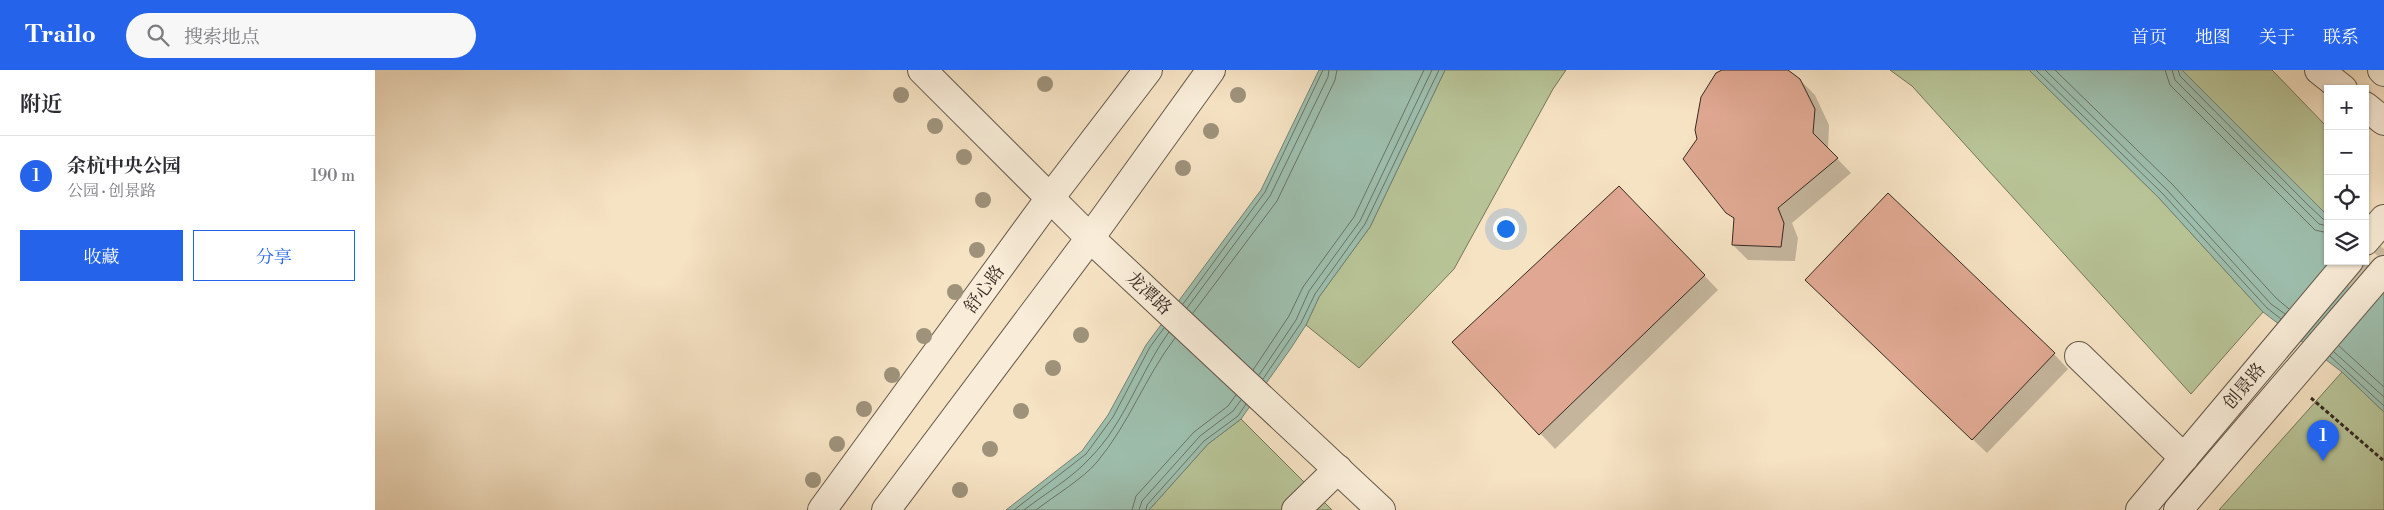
<!DOCTYPE html>
<html lang="zh">
<head>
<meta charset="utf-8">
<style>
  :root { --surface:#fff; --page:#f7f7f7; --text:#2b2b33; --muted:#7c7c81; --line:#e1e1e2; --accent:#2563eb }
  body { margin:0; font-family:"Libre Bodoni","Noto Serif SC",serif; background:var(--page); color:var(--text) }
  .controls { position:absolute; right:15px; top:15px; display:grid; overflow:hidden; border-radius:0px; box-shadow:0 1px 4px #0004 }
  .controls button { width:45px; height:45px; display:grid; place-items:center; padding:0; border:0; border-bottom:1px solid var(--line); background:var(--surface); color:var(--text); font:25px sans-serif }
  .you { position:absolute; left:1130px; top:158px; width:18px; height:18px; margin:-12px; border:4px solid #fff; border-radius:50%; background:#1a73e8; box-shadow:0 0 0 8px #1a73e833 }
  .badge { display:grid; place-items:center; width:32px; height:32px; border-radius:50%; background:var(--accent); color:#fff; font-size:16px; font-weight:700 }
  .pin { position:absolute; translate:-50% -41px; filter:drop-shadow(0 1px 2px #0008) }
  .pin::after { content:''; position:absolute; top:26px; width:18px; height:15px; background:inherit; clip-path:polygon(0 0,100% 0,50% 100%) }
  .list { margin:0; padding:0; list-style:none }
  h2 { display:flex; justify-content:space-between; align-items:center; height:65px; margin:0; padding:0 20px; font-size:21px }
  h2 small { font-size:16px; font-weight:400; color:var(--muted) }
  .list li { display:grid; grid-template-columns:32px 1fr auto; gap:15px; align-items:center; box-sizing:border-box; height:80px; padding:0 20px; border-top:1px solid var(--line) }
  .list b { display:block; font-size:19px; white-space:nowrap }
  .list p { margin:0; font-size:16px; white-space:nowrap; color:var(--muted) }
  .list em { font-size:16px; font-style:normal; color:var(--muted) }
  .actions { display:flex; gap:10px; padding:15px 20px }
  .actions a { flex:1; padding:11px 0; border:1px solid var(--accent); border-radius:0px; text-align:center; font-size:18px; color:var(--accent) }
  .actions .main { background:var(--accent); color:#fff }
  .icon { flex:none; width:28px; height:28px; fill:none; stroke:currentColor; stroke-width:2; stroke-linecap:round; stroke-linejoin:round }
  .map { position:relative; flex:none; width:2009px; height:440px; overflow:hidden }
  header { display:flex; align-items:center; gap:30px; box-sizing:border-box; height:70px; padding:0 25px; background:var(--accent); color:#fff }
  header strong { font-size:24px }
  nav { display:flex; gap:28px; margin-inline-start:auto; font-size:18px }
  .search { width:350px; height:45px; background:var(--page); display:flex; align-items:center; gap:12px; box-sizing:border-box; padding:0 18px; border-radius:28px; color:var(--muted); font-size:19px }
  main { display:flex }
  aside { flex:1; background:var(--surface) }
  .map>svg:first-child { display:block }
  .green { fill:#b8c497; stroke:#76765c }
  .water { fill:#9ebfae; stroke:#748376 }
  .shadow { fill:#0003 }
  .lines { fill:none; stroke-linecap:round; stroke-linejoin:round }
  .shore { stroke:#6a7468; stroke-width:1 }
  .building { fill:#e0a892; stroke:#352922 }
  .minor-tunnel { stroke:#cfbea4; stroke-width:28; stroke-dasharray:28 14; stroke-linecap:butt }
  .minor-casing { stroke:#65584a; stroke-width:30 }
  .path { stroke:#352922; stroke-width:3; stroke-dasharray:4 2.5; stroke-linecap:butt }
  .minor { stroke:#f9edd9; stroke-width:28 }
  .tree { fill:#9e927b }
  .labels { text-anchor:middle; stroke-width:4; stroke-linejoin:round; paint-order:stroke }
  .street-label { font-size:18px; fill:#352922; stroke:#f9edd9 }
</style>
</head>
<body>
<header>
<strong>Trailo</strong>
<div class="search"><svg class="icon" aria-label="search" viewBox="0 0 24 24"><circle cx="10" cy="10" r="6"/><path d="M15 15l6 6"/></svg>搜索地点</div>
<nav><a>首页</a><a>地图</a><a>关于</a><a>联系</a></nav>
</header>
<main>
<aside>
<h2>附近<small></small></h2>
<ul class="list">
<li><span class="badge">1</span><div><b>余杭中央公园</b><p>公园 · 创景路</p></div><em>190 m</em></li>
</ul>
<div class="actions"><a class="main">收藏</a><a>分享</a></div>
</aside>
<div class="map">
<svg width="2009" height="440" viewBox="0 0 2009 440">
  <rect width="100%" height="100%" fill="#f6e3c4"/>
  <filter id="stains"><feTurbulence type="fractalNoise" baseFrequency=".004" numOctaves="4"/><feColorMatrix values="0 0 0 0 .2 0 0 0 0 .09 0 0 0 0 .02 0 0 0 .5 -.17"/></filter>
  <radialGradient id="worn" r=".72"><stop offset=".6" stop-color="#630" stop-opacity="0"/><stop offset="1" stop-color="#630" stop-opacity=".3"/></radialGradient>
  <!-- green -->
  <g class="green">
    <polygon points="1070,0 1191,0 1178,19 1079,199 984,298 931,255 944,227 995,157"/>
    <polygon points="1515,0 1654,0 1784,128 1888,242 1816,324 1537,16"/>
    <polygon points="1807,0 1897,0 1953,58 1953,146"/>
    <polygon points="1967,302 2009,342 2009,440 1844,440"/>
    <polygon points="866,349 957,440 774,440 833,374"/>
  </g>
  <!-- water -->
  <g class="water">
    <polygon points="944,0 1070,0 995,157 944,227 931,255 916,278 866,349 833,374 774,440 631,440 707,381 733,345 771,275 886,120"/>
    <polygon points="1654,0 1807,0 1953,146 1953,191 1990,190 2009,214 2009,342 1967,302 1888,242 1784,128"/>
  </g>
  <!-- shadow -->
  <g class="shadow">
    <polygon points="1349,0 1411,0 1425,10 1440,25 1454,55 1453,79 1476,103 1417,153 1423,168 1420,191 1373,190 1358,175 1360,150 1352,142"/>
    <polygon points="1259,132 1343,220 1180,379 1079,272"/>
    <polygon points="1446,224 1679,284 1693,299 1612,383"/>
  </g>
  <g class="lines">
    <!-- shore -->
    <g class="shore">
      <polyline points="1661,0 1788,124 1892,238 1906,249"/>
      <polyline points="1670,0 1792,120 1896,234 1910,244"/>
      <polyline points="1680,0 1798,115 1901,228 1914,239"/>
      <polyline points="1790,0 1795,15 1940,160 1953,163"/>
      <polyline points="1797,0 1800,10 1944,154 1953,156"/>
      <polyline points="1803,0 1805,6 1933,135 1948,149 1953,150"/>
      <polyline points="808,234 890,122 948,0"/>
      <polyline points="812,238 895,126 953,7 954,0"/>
      <polyline points="818,243 902,131 960,10 962,0"/>
      <polyline points="1964,276 2009,317"/>
      <polyline points="1959,282 2009,327"/>
      <polyline points="1955,286 2009,336"/>
      <polyline points="878,300 914,246 928,217 979,147 1049,0"/>
      <polyline points="884,305 921,250 934,221 985,151 1057,0"/>
      <polyline points="888,309 926,253 940,224 990,154 1064,0"/>
      <polyline points="639,440 711,384 738,347 775,277 789,258"/>
      <path d="M649,440c22,-17 48,-32 66,-52 35,-35 50,-86 79,-126"/>
      <path d="M661,440c18,-14 48,-32 61,-48 32,-38 48,-85 78,-124"/>
      <polyline points="757,440 761,426 819,362 853,336 861,325"/>
      <polyline points="764,440 767,431 825,366 858,341 866,330"/>
      <polyline points="771,440 772,435 829,371 863,346 871,334"/>
    </g>
  </g>
  <!-- building -->
  <g class="building">
    <polygon points="1347,0 1413,0 1425,9 1440,39 1438,63 1463,88 1403,138 1409,153 1406,177 1357,175 1359,148 1351,143 1308,89 1322,69 1320,60 1326,27 1341,3"/>
    <polygon points="1244,116 1330,205 1164,365 1077,272"/>
    <polygon points="1513,123 1680,283 1597,370 1430,210"/>
  </g>
  <g class="lines">
    <!-- minor-tunnel -->
    <polyline class="minor-tunnel" points="1977,219 2009,179"/>
    <!-- minor casing -->
    <g class="minor-casing">
      <g id="minor">
        <polyline points="547,0 715,168 1006,440"/>
        <polyline points="1944,0 1968,19"/>
        <polyline points="2007,0 2009,2"/>
        <polyline points="1990,36 2009,51"/>
        <polyline points="1990,171 2009,149"/>
        <polyline points="1704,286 1809,388"/>
        <polyline points="447,440 675,128 773,0"/>
        <polyline points="511,440 715,168 836,0"/>
        <polyline points="921,440 963,399"/>
        <polyline points="1765,440 1974,191"/>
        <polyline points="1803,440 2009,200"/>
      </g>
    </g>
    <!-- path -->
    <polyline class="path" points="1936,328 2009,391"/>
    <!-- minor -->
    <use href="#minor" class="minor"/>
  </g>
  <!-- trees -->
  <g class="tree">
    <circle cx="670" cy="14" r="8"/>
    <circle cx="526" cy="25" r="8"/>
    <circle cx="863" cy="25" r="8"/>
    <circle cx="560" cy="56" r="8"/>
    <circle cx="836" cy="61" r="8"/>
    <circle cx="589" cy="87" r="8"/>
    <circle cx="808" cy="98" r="8"/>
    <circle cx="608" cy="130" r="8"/>
    <circle cx="602" cy="180" r="8"/>
    <circle cx="580" cy="222" r="8"/>
    <circle cx="706" cy="265" r="8"/>
    <circle cx="549" cy="266" r="8"/>
    <circle cx="678" cy="298" r="8"/>
    <circle cx="517" cy="305" r="8"/>
    <circle cx="489" cy="339" r="8"/>
    <circle cx="646" cy="341" r="8"/>
    <circle cx="462" cy="374" r="8"/>
    <circle cx="615" cy="379" r="8"/>
    <circle cx="438" cy="410" r="8"/>
    <circle cx="585" cy="420" r="8"/>
  </g>
  <g class="labels">
    <!-- street labels -->
    <g class="street-label">
      <text transform="translate(609 219) rotate(-54)" y="6">舒心路</text>
      <text transform="translate(774 223) rotate(43)" y="6">龙潭路</text>
      <text transform="translate(1869 316) rotate(-50)" y="6">创景路</text>
    </g>
  </g>
  <rect width="100%" height="100%" filter="url(#stains)"/>
  <rect width="100%" height="100%" fill="url(#worn)"/>
</svg>
<div class="controls">
<button>+</button>
<button>−</button>
<button><svg class="icon" aria-label="locate" viewBox="0 0 24 24"><circle cx="12" cy="12" r="6"/><path d="M12 2v4M12 18v4M2 12h4M18 12h4"/></svg></button>
<button><svg class="icon" aria-label="layers" viewBox="0 0 24 24"><path d="M12 4l9 5-9 5-9-5zM3 14l9 5 9-5"/></svg></button>
</div>
<div class="you"></div>
<div class="pin badge" style="left:1948px;top:391px">1</div>
</div>
</main>
</body>
</html>
